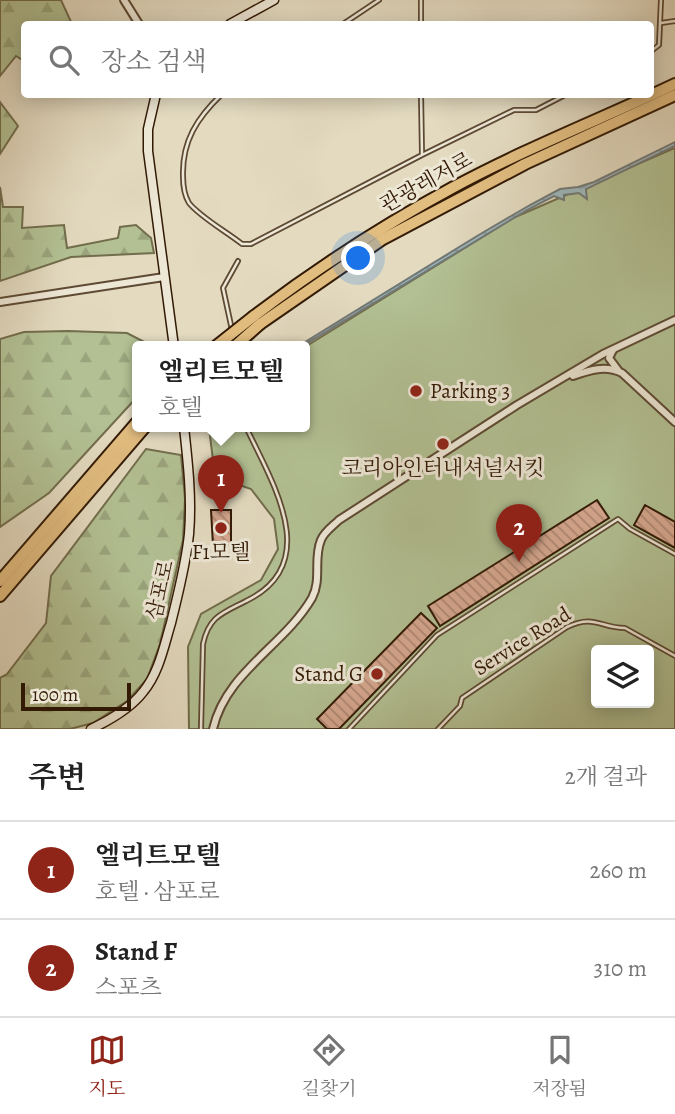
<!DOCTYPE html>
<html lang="ko">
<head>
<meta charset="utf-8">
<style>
  :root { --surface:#fff; --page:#f2f2f2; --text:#222; --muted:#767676; --line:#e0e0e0; --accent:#8f2418 }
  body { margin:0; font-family:Alegreya,"Noto Serif KR",serif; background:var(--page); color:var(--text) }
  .controls { position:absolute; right:21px; bottom:21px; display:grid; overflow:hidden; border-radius:7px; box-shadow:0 4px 18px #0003 }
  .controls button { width:63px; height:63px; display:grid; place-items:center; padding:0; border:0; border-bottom:2px solid var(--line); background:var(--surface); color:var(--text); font:35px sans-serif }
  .scale { position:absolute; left:21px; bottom:18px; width:110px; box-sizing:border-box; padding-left:7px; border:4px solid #321a05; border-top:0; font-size:19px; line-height:24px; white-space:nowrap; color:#321a05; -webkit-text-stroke:5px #ede7d6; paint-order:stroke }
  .you { position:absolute; left:359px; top:259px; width:24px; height:24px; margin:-18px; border:5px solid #fff; border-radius:50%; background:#1a73e8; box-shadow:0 0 0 10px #1a73e833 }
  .badge { display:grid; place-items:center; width:46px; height:46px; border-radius:50%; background:var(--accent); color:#fff; font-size:23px; font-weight:700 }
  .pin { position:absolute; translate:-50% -58px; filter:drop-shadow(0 2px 4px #0008) }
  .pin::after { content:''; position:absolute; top:37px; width:24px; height:21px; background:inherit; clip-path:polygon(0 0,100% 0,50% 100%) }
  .popup { position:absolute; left:132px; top:341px; width:178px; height:91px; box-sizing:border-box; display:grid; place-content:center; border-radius:7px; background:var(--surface); filter:drop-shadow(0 2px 5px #0005); font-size:23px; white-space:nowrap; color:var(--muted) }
  .popup b { font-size:26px; color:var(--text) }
  .popup::after { content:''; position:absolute; left:50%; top:100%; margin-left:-14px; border:14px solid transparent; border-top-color:var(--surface) }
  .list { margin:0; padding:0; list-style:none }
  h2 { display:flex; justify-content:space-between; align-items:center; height:91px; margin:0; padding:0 28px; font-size:30px }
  h2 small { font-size:23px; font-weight:400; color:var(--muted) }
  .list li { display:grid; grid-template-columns:46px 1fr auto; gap:21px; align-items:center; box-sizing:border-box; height:98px; padding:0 28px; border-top:2px solid var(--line) }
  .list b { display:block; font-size:26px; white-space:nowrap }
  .list p { margin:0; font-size:23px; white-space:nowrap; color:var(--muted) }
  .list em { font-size:23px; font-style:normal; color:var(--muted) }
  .icon { flex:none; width:38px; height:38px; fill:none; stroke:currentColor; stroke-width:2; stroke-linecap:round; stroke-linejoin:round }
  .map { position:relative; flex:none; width:675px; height:729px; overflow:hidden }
  .search { position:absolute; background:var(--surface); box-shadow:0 4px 18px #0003; left:21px; right:21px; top:21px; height:77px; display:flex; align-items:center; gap:18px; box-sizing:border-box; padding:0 24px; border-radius:7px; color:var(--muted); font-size:26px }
  .sheet { height:287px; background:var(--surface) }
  nav { display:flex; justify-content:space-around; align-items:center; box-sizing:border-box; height:98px; border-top:2px solid var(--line); background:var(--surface); font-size:19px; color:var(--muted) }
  nav a { display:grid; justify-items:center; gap:4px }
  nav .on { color:var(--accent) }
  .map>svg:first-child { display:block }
  .forest { fill:url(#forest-firs); stroke:#726d4c; stroke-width:2 }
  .garden { fill:#b2c093; stroke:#726d4c; stroke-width:2; fill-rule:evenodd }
  .water { fill:url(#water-waves); stroke:#727874; stroke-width:2 }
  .building { fill:url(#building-back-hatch); stroke:#321a05; stroke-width:2 }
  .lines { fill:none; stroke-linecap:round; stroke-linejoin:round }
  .lane-casing { stroke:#5e4a34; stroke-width:6 }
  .street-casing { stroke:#5e4a34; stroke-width:10 }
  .secondary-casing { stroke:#321a05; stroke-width:11 }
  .highway-casing { stroke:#321a05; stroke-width:14 }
  .lane { stroke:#ede7d6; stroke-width:2.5 }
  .street { stroke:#ede7d6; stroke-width:6 }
  .secondary { stroke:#ede7d6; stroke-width:8 }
  .highway { stroke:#e2bd80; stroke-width:10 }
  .highway-bridge-casing { stroke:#321a05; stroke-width:14; stroke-linecap:butt }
  .highway-bridge { stroke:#e2bd80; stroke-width:10 }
  .poi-dot { fill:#8f2418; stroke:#ede7d6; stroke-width:2.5 }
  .labels { text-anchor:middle; stroke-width:6; stroke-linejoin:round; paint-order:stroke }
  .street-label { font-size:21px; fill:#321a05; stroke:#ede7d6 }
  .poi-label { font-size:21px; fill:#321a05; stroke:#ede7d6 }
</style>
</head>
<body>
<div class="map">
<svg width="675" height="729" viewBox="0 0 675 729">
  <defs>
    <pattern id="forest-firs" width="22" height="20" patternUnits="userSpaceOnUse" patternTransform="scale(1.75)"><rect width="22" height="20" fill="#b2c093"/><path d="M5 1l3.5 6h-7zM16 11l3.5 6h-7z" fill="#9aa47d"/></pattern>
    <pattern id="water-waves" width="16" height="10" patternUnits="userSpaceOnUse" patternTransform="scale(1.75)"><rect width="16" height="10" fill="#9cb7be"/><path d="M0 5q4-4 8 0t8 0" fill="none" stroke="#809498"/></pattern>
    <pattern id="building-back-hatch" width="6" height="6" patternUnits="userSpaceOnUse" patternTransform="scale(1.75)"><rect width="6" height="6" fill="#d6a78f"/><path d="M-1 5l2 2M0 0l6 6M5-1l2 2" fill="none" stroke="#ae8773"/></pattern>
  </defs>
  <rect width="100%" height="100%" fill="#e3dac0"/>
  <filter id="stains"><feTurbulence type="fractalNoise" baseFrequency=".00286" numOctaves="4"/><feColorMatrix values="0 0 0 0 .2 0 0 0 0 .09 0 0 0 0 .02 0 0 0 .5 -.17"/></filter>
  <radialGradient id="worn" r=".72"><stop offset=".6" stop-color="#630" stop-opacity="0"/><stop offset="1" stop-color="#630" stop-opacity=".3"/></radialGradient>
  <!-- forest -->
  <g class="forest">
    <polygon points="0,0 61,0 72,24 24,24 24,61 16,56 0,76"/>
    <polygon points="0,102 18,126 0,154"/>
    <polygon points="0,187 3,207 23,207 22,228 64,225 67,248 118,238 120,227 136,225 151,238 154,253 71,257 0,281"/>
    <polygon points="68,331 127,333 154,347 137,347 137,397 49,493 0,527 0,339 24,332"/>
    <polygon points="146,449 181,455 185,499 183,540 160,644 147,679 127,701 93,723 70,729 0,729 0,678 7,674 46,623 51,576"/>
  </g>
  <!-- garden -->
  <path class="garden" d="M675,148v581h-486l-1,-82 13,-33 60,-34 17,-31 -4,-30 -23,-30 -26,-9 -12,-20 -4,-32 96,-1v-80l208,-129zM596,650h53v53h-53z"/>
  <!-- water -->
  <polygon class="water" points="675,142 675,146 586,189 587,199 579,193 564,195 564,200 554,196 527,210 301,347 297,347 477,236 530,205 560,189 578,187 594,182"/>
  <!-- building -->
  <g class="building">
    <polygon points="597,500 609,518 440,626 428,606"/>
    <polygon points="645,505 675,522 675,548 634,525"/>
    <polygon points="211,510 231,510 231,545 213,545"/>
    <polygon points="421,613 437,628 339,729 327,729 317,719"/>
  </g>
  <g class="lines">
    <!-- lane casing -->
    <g class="lane-casing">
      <g id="lane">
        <polyline points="421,0 421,24"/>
        <polyline points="661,23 675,21"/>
        <polyline points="343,24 379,0"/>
        <polyline points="650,52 659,45 661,0"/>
        <path d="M222,94c-25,24 -40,47 -39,82 0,9 1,19 6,27 11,14 38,29 53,41h9l171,-89 92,-45h22l31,-16"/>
        <polyline points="421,94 422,154"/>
        <polyline points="232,330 223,288 238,261"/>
        <path d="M201,729l2,-85c6,-28 20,-31 43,-43 78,-37 26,-119 0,-174"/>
        <polyline points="349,729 437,635 618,519 630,529 675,554"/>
        <path d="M438,729l22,-23 2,-8 105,-71c28,-13 33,1 58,1l50,28"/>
      </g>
    </g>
    <!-- street casing -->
    <g class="street-casing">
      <g id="street">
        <polyline points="124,0 139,24"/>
        <polyline points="0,302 164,277"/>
        <polyline points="613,350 609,358 618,370"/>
        <path d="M573,376c17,-6 32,-11 49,-3l53,49"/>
        <path d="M213,729c13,-57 71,-83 99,-131 10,-19 1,-39 9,-58 3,-8 12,-14 18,-20l178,-115 86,-51 72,-34"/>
      </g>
    </g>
    <!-- secondary casing -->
    <g class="secondary-casing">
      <g id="secondary">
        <polyline points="230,24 274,0"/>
        <polyline points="156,94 148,129 148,151 174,347"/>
        <path d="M91,729c19,-9 39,-20 52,-37 16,-19 21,-46 28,-69 7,-29 15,-59 18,-89 3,-35 -1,-71 -5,-107"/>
      </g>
    </g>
    <!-- highway casing -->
    <g class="highway-casing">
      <g id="highway">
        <path d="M254,316c63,-48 128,-90 198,-128 72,-39 149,-69 223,-104"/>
        <polyline points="260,324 383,239 525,164 675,95"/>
        <polyline points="0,581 137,422"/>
        <polyline points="0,596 145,427"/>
      </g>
    </g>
    <!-- lane -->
    <use href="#lane" class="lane"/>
    <!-- street -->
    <use href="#street" class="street"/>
    <!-- secondary -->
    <use href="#secondary" class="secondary"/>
    <!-- highway -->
    <use href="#highway" class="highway"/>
    <!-- highway-bridge casing -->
    <g class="highway-bridge-casing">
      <g id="highway-bridge">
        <polyline points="215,347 254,316"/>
        <polyline points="234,347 260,324"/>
      </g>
    </g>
    <!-- highway-bridge -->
    <use href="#highway-bridge" class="highway-bridge"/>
  </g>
  <!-- markers -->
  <g class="poi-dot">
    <circle cx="416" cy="391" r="7"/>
    <circle cx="443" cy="444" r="7"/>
    <circle cx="221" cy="528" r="7"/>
    <circle cx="377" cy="674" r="7"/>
  </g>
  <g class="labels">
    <!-- street labels -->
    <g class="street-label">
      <text transform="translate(426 182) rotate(-29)" y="7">관광레저로</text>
      <text transform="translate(160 590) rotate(-77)" y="7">삼포로</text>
      <text transform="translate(522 641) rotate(-32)" y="7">Service Road</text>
    </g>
    <!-- poi labels -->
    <g class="poi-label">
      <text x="430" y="398" text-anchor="start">Parking 3</text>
      <text x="443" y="475">코리아인터내셔널서킷</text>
      <text x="221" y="559">F1모텔</text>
      <text x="363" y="681" text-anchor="end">Stand G</text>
    </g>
  </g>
  <rect width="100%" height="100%" filter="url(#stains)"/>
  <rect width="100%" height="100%" fill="url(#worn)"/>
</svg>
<div class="controls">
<button><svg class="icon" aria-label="layers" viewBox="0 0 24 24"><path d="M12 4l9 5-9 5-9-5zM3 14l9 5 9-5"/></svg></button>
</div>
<div class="scale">100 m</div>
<div class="you"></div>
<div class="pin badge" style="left:221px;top:513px">1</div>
<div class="popup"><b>엘리트모텔</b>호텔</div>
<div class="pin badge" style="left:519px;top:562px">2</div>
<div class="search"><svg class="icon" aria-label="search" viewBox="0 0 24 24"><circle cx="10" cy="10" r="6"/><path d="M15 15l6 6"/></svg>장소 검색</div>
</div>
<section class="sheet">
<h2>주변<small>2개 결과</small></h2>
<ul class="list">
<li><span class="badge">1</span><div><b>엘리트모텔</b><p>호텔 · 삼포로</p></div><em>260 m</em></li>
<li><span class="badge">2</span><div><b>Stand F</b><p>스포츠</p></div><em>310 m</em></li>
</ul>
</section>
<nav>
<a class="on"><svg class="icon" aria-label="map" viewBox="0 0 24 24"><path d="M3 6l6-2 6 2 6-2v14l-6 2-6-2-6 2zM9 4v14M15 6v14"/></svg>지도</a>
<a><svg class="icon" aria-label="directions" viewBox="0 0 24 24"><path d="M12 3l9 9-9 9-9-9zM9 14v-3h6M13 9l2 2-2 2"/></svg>길찾기</a>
<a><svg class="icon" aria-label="saved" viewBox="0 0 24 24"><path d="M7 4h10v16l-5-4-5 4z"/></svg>저장됨</a>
</nav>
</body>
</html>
